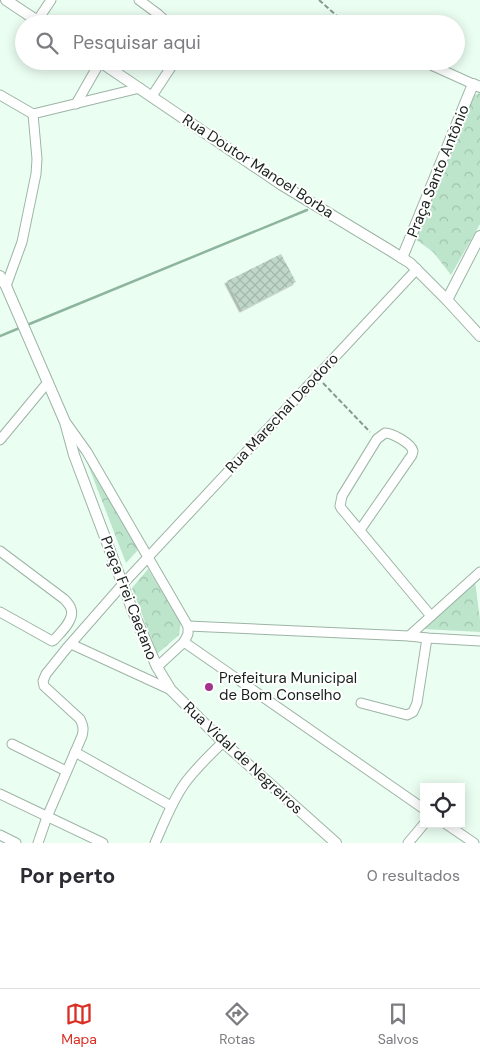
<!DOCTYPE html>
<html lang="pt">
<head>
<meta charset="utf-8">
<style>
  :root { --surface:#fff; --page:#f7f7f7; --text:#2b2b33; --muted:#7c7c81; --line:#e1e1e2; --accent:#d93025 }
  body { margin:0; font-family:"DM Sans",sans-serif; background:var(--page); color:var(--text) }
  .controls { position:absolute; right:15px; bottom:15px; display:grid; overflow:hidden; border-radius:0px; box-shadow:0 2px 12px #0003 }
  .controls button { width:45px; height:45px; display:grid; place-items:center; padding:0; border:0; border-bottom:1px solid var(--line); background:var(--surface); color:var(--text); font:25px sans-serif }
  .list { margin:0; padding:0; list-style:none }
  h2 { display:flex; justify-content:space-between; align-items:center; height:65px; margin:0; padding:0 20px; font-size:21px }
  h2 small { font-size:16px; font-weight:400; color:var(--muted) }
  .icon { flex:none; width:28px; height:28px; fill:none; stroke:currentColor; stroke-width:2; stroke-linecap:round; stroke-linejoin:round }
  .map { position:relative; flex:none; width:480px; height:843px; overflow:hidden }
  .search { position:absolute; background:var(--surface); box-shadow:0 2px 12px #0003; left:15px; right:15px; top:15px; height:55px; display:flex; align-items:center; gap:12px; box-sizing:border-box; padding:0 18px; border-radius:28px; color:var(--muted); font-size:19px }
  .sheet { height:145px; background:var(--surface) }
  nav { display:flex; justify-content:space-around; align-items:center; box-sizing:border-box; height:70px; border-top:1px solid var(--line); background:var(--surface); font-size:14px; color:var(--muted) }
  nav a { display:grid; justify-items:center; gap:2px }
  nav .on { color:var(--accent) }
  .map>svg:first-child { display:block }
  .forest { fill:url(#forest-crowns) }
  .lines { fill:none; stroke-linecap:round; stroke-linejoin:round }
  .stream { stroke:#8db59d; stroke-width:2.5 }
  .building { fill:url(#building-cross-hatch); filter:url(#shadow) }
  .minor-casing { stroke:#9db4a6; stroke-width:11 }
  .tertiary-casing { stroke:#9db4a6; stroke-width:12 }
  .path { stroke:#89988f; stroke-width:2; stroke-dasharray:5 2.5; stroke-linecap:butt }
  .minor { stroke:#fff; stroke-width:9 }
  .tertiary { stroke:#fff; stroke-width:10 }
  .poi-dot { fill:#a5328c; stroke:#fff; stroke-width:2 }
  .labels { text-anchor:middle; stroke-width:4; stroke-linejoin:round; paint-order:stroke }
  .street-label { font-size:15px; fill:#18211c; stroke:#fff }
  .poi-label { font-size:15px; fill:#18211c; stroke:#fff; text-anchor:start }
</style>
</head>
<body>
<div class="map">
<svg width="480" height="843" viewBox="0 0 480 843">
  <defs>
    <pattern id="forest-crowns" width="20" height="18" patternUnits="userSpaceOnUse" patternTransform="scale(1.25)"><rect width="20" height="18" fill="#bce5cb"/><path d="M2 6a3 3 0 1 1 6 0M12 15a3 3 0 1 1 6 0" fill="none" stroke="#a1c4ae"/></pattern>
    <pattern id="building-cross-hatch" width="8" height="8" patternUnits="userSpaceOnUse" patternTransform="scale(1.25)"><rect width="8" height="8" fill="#bfd7c8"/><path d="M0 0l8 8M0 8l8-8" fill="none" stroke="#a3b8ab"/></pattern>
    <filter id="shadow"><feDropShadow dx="-2.5" dy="2.5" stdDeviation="0" flood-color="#0004"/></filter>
  </defs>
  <rect width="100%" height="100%" fill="#ebfef2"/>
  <!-- forest -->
  <g class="forest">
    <polygon points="480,93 480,224 451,275 433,252 414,238 472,96"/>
    <polygon points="80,444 138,550 126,563"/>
    <polygon points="148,569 181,622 179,635 157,654 132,588"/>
    <polygon points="475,581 480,620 480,632 423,629"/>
  </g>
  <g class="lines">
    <!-- stream -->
    <g class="stream">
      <polyline points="27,325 307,210"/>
      <polyline points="0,336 22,327"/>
    </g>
  </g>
  <!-- building -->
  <polygon class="building" points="281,254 296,282 242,310 227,281"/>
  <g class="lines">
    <!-- minor casing -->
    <g class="minor-casing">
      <g id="minor">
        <polyline points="139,0 158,14 169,24"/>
        <polyline points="37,21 51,0"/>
        <polyline points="422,61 473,84"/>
        <polyline points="0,95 33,114 140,88"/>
        <polyline points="152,96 175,61"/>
        <polyline points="76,104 100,62"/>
        <polyline points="6,286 22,242 36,174 37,159 33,114"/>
        <polyline points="67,424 87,452 188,626 188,634 184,642 157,667"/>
        <polyline points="0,440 48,382"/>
        <path d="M360,530l52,-75c0,-1 1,-3 1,-4 -2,-8 -21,-18 -28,-18l-8,6 -35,57 -2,10 1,2 90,108"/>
        <path d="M0,551l64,48c3,3 6,6 7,10 4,11 -11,24 -17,31l-2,1 -52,-29"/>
        <polyline points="188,626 409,636 427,638 480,641"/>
        <polyline points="409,636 480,572"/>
        <polyline points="184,642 424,809"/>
        <polyline points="71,644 171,690"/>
        <polyline points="361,703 407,715 413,712 417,703 427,638"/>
        <polyline points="12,744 66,771"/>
        <polyline points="75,752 171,806"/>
        <polyline points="0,794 103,843"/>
        <polyline points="446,824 474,843"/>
        <polyline points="0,835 16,843"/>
        <path d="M38,843l9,-26 35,-81c2,-7 1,-11 -2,-17l-36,-33 -1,-5 3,-7 20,-25 57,-65 294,-315"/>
        <path d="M155,843c9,-20 17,-42 30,-60 11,-15 25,-28 38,-41"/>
        <polyline points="408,843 424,824"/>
      </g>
    </g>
    <!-- tertiary casing -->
    <g class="tertiary-casing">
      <g id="tertiary">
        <polyline points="6,0 42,24"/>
        <polyline points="99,61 282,185 391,251 410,263 447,300 480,336"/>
        <polyline points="402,258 473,84 480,87"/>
        <polyline points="0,276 6,286 65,422 74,455 132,609 157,667 171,690 223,742 336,843"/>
        <polyline points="447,300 480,236"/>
      </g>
    </g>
    <!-- path -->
    <g class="path">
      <polyline points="319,0 346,24"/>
      <polyline points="323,383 370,432"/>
    </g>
    <!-- minor -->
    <use href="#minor" class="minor"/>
    <!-- tertiary -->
    <use href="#tertiary" class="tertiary"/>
  </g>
  <!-- markers -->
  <circle class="poi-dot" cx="209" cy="687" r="5"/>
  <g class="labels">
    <!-- street labels -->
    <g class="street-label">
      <text transform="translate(258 166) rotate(33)" y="5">Rua Doutor Manoel Borba</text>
      <text transform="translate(438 171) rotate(-68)" y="5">Praça Santo Antônio</text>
      <text transform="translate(282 413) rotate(-47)" y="5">Rua Marechal Deodoro</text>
      <text transform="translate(129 598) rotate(69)" y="5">Praça Frei Caetano</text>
      <text transform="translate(243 758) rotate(43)" y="5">Rua Vidal de Negreiros</text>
    </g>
    <!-- poi labels -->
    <g class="poi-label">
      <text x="219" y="683">Prefeitura Municipal<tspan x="219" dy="17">de Bom Conselho</tspan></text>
    </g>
  </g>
</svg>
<div class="controls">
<button><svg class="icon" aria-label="locate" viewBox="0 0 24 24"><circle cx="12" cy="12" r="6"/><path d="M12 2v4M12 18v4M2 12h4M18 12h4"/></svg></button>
</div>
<div class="search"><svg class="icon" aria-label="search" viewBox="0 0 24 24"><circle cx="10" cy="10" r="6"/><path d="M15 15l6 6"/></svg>Pesquisar aqui</div>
</div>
<section class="sheet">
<h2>Por perto<small>0 resultados</small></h2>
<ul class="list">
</ul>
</section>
<nav>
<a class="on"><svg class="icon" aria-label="map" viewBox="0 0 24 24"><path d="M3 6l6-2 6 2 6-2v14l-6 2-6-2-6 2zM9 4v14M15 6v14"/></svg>Mapa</a>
<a><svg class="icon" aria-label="directions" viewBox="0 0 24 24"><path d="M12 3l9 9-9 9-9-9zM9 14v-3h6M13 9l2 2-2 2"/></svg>Rotas</a>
<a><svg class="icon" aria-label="saved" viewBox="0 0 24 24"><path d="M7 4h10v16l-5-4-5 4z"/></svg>Salvos</a>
</nav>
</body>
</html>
